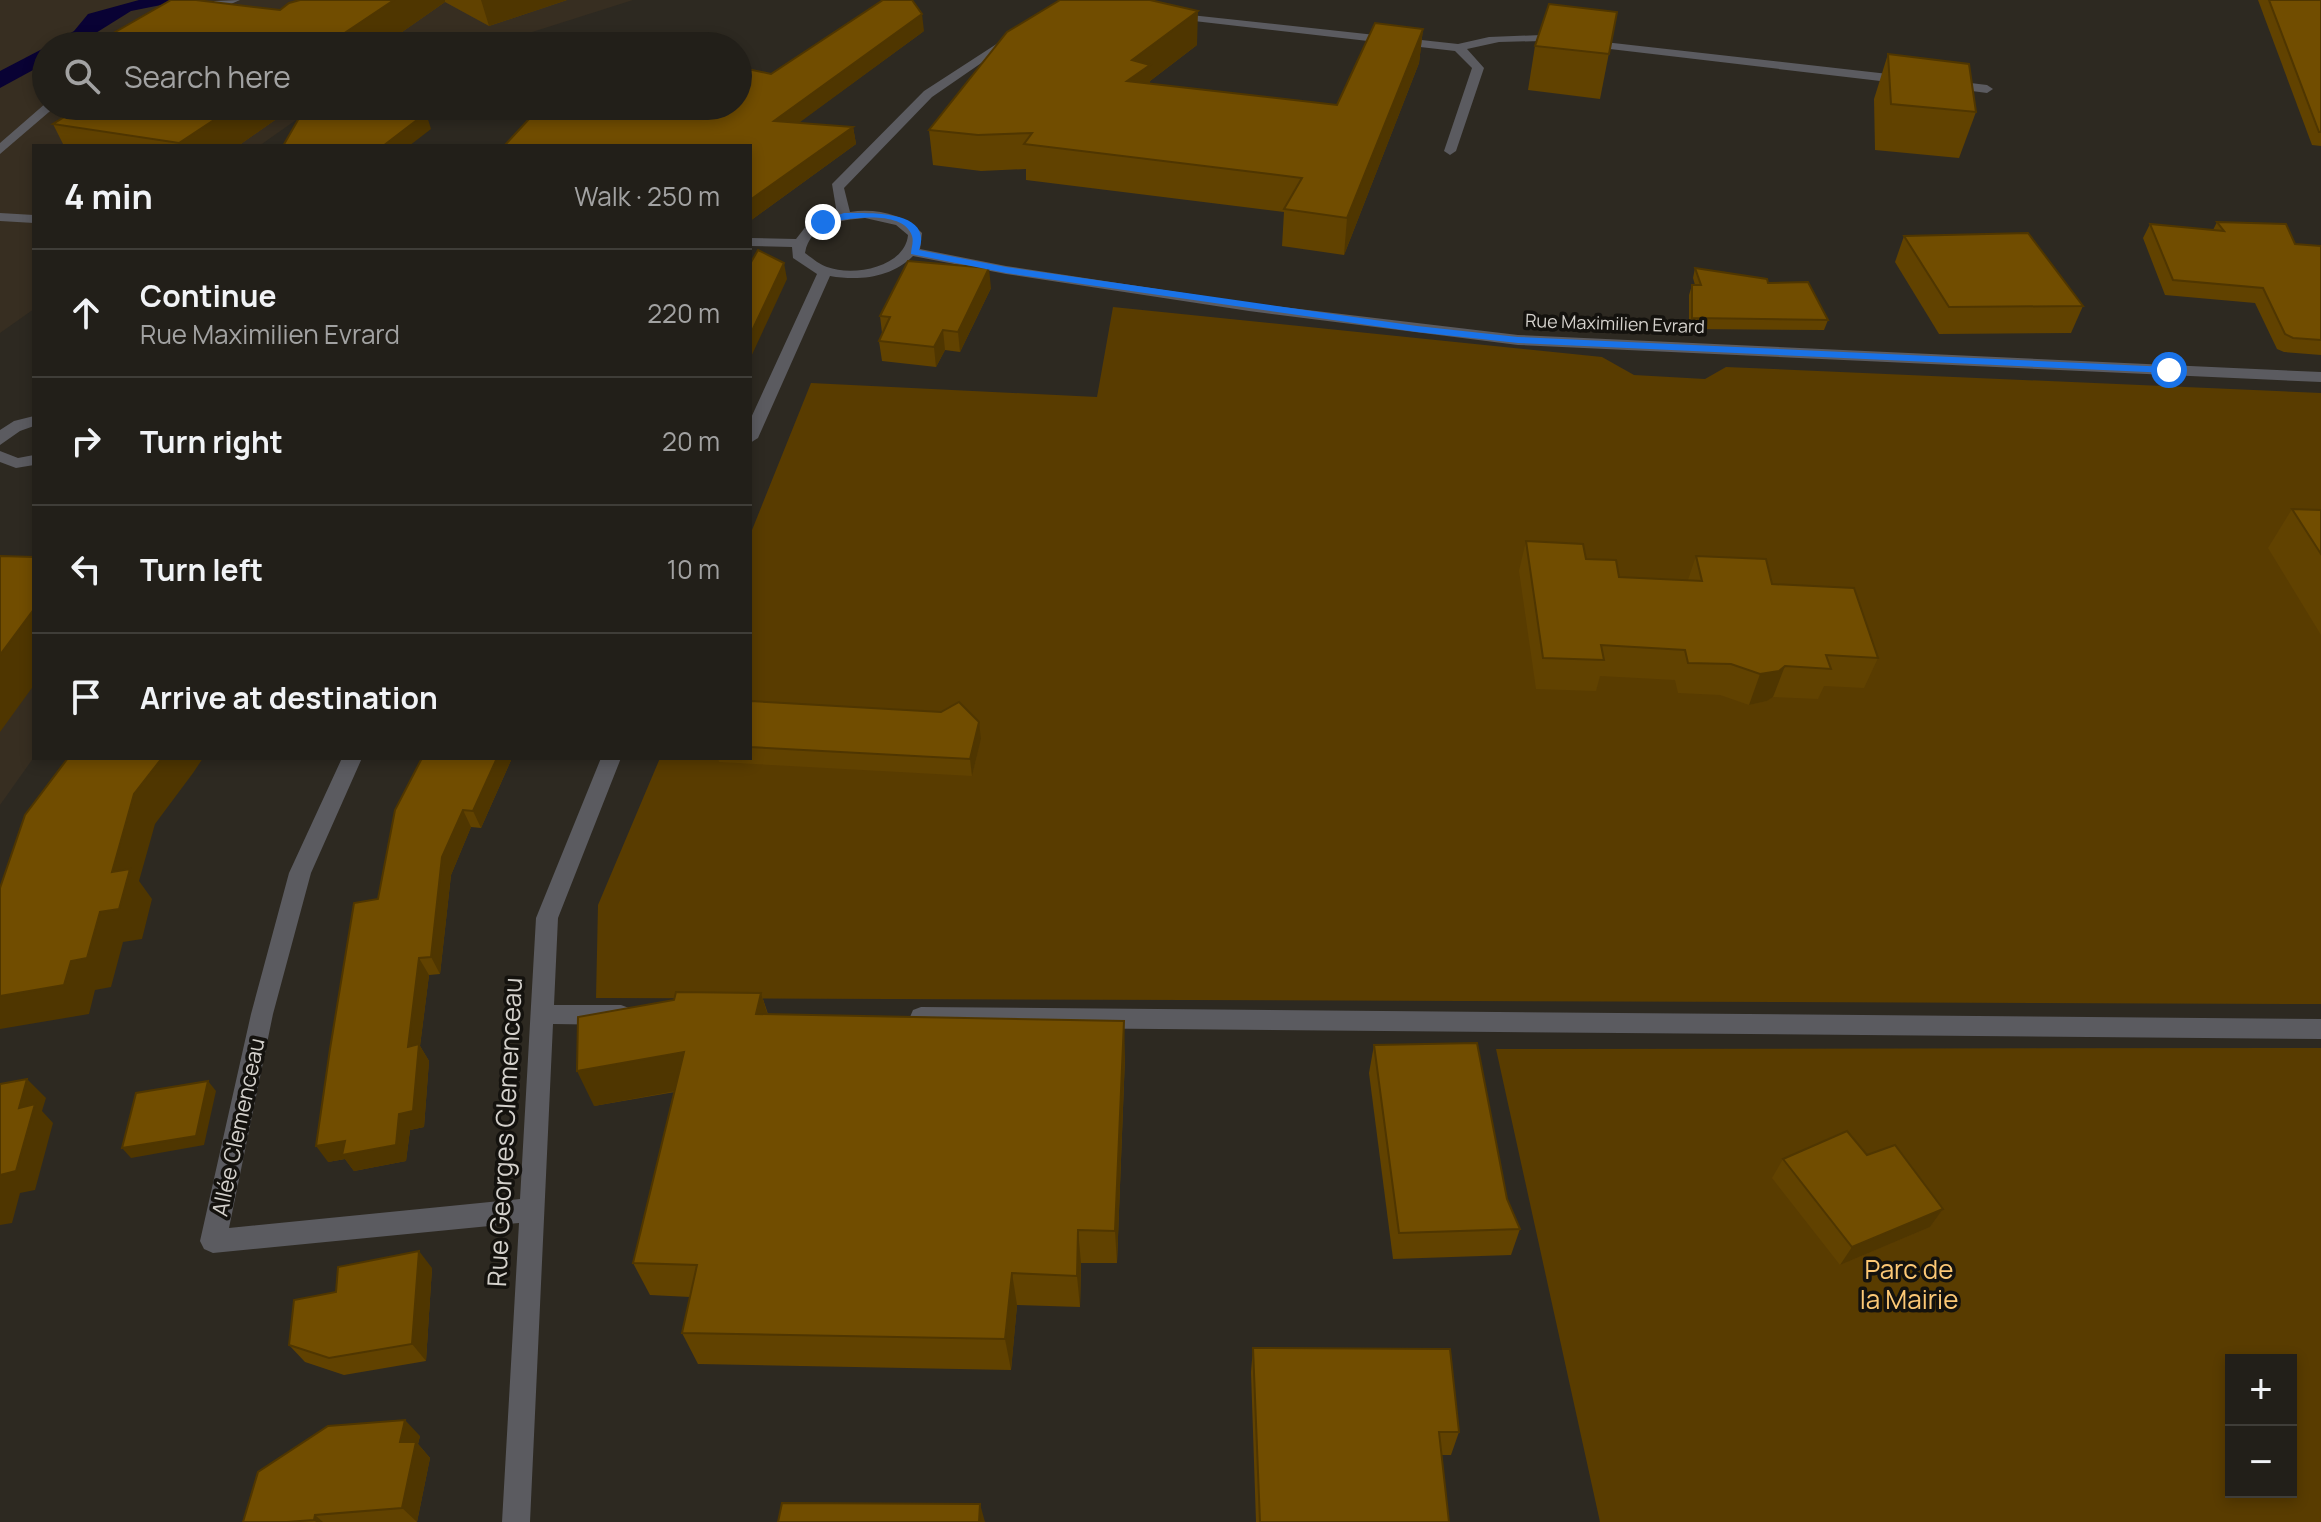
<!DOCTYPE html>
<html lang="en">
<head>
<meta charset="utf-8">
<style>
  :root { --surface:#221f19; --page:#2e2c26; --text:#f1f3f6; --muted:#a2a2a2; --line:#3f3d38 }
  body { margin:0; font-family:Manrope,sans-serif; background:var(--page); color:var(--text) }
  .controls { position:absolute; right:24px; bottom:24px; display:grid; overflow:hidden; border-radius:0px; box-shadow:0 4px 12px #0003 }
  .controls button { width:72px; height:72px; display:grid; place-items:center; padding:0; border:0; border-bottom:2px solid var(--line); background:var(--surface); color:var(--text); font:40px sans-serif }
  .stop { position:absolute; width:24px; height:24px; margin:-18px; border:6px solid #1a73e8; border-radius:50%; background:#fff }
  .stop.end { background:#1a73e8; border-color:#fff; box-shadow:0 2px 8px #0008 }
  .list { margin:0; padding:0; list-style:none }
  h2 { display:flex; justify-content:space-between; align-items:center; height:104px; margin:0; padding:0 32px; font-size:34px }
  h2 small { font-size:26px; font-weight:400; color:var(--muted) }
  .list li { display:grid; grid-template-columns:52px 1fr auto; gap:24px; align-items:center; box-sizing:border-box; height:128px; padding:0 32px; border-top:2px solid var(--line) }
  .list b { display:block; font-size:30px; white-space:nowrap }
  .list p { margin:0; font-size:26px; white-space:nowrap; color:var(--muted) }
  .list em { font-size:26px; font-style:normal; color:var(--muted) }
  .icon { flex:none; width:44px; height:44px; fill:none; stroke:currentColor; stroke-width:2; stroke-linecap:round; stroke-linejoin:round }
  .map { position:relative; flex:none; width:2321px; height:1522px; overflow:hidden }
  .search { position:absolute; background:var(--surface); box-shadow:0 4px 12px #0003; left:32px; top:32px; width:720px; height:88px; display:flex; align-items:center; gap:20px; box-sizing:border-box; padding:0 28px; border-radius:44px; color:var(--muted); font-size:30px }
  .panel { position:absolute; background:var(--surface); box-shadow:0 4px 12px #0003; left:32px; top:144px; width:720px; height:616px; border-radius:0px }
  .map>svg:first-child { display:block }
  .built { fill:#372e21 }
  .green { fill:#593c00; fill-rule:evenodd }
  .water { fill:#090234 }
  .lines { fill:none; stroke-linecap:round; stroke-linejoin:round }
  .minor { fill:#5b5b60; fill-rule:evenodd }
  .wall { fill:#614200 }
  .shaded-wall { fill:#4f3600 }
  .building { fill:#714d00; stroke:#4f3600; stroke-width:2 }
  .route { fill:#1a73e8 }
  .labels { text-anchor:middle; stroke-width:7; stroke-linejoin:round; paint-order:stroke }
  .far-street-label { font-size:18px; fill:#d4d1cc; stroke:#14120e }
  .street-label { font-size:22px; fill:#d4d1cc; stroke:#14120e }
  .near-street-label { font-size:26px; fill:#d4d1cc; stroke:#14120e }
  .near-park-label { font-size:26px; fill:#fcc875; stroke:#14120e }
</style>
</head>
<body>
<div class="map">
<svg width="2321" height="1522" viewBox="0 0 2321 1522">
  <rect width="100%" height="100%" fill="#2d2921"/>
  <!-- built -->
  <g class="built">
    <polygon points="0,0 633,0 488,46 46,46 46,106 316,106 259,146 34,146 34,309 0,333"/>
    <polygon points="0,571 34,572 34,757 0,805"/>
  </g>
  <!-- green -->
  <g class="green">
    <polygon points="1113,307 1602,357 1634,375 1705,379 1726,367 2321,393 2321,1004 596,998 598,905 660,758 750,758 750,535 811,383 1097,397"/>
    <path d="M2321,1048v474h-721l-104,-473zM2231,1360h60v132h-60z"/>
  </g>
  <!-- water -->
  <g class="water">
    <polygon points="139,0 186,0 131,11 75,46 48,46 74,31 88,14"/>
    <polygon points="46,47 46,63 0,88 0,71"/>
  </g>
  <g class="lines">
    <!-- minor -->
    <g class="minor">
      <polygon points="240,0 201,17 191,15 215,1"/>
      <polygon points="1172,13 1458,44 1489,37 1542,35 1906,76 1912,80 1906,84 1542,41 1499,42 1467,49 1484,68 1456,151 1450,155 1444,151 1472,68 1455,51 1168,18 1168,14"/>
      <path d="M1015,32l4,1v4l-87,60 -88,91 6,24c25,-4 54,2 72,21l-2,16 86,17 243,37 269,32 803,37v10l-803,-37 -269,-34 -243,-37 -93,-18c-22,22 -54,25 -83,20l-72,162 -8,5v-23l67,-146 -24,-16 -1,-11 -42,-1v-8l46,1 11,-14 30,-11 -5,-30 92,-93zM865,218l31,7 12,10c-3,32 -54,42 -81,32 -7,-2 -15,-9 -22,-14 5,-29 35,-33 60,-35z"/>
      <polygon points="1946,80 1987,85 1993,89 1987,93 1942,87 1942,81"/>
      <polygon points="46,103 46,106 56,106 0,154 0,143"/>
      <polygon points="0,213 34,215 34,223 0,221"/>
      <polygon points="34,416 34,426 20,431 0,445 0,430 14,421"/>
      <polygon points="0,451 18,458 34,455 34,465 16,468 0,462"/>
      <polygon points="342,758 362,758 311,873 273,1014 229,1228 520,1199 536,918 601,758 621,758 558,918 554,1005 621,1005 629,1008 632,1015 629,1022 621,1025 553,1024 530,1522 502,1522 519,1223 213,1253 204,1249 200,1241 251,1014 289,873"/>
      <polygon points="921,1007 2321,1019 2321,1039 921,1027 913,1024 910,1017 913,1010"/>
    </g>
  </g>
  <!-- wall -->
  <g class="wall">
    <polygon points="300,0 567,0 489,26 445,2 382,46 91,46 280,10"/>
    <polygon points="2258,0 2321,0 2321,146 2312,145"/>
    <polygon points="1617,12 1600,99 1528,90 1535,46"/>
    <polygon points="1423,29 1419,63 1344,255 1282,246 1284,212 1026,180 1026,169 981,171 933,165 929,130 1197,45 1150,81 1150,84 1337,105"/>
    <polygon points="924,31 798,123 853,127 856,144 750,221 750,146 531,118 490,106 738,106 771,74"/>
    <polygon points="1888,54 1976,112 1959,158 1875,150 1874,99"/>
    <polygon points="295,106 238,146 64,146 53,124"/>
    <polygon points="2217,222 2295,244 2321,246 2321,355 2284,352 2277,349 2255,303 2165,295 2143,238 2150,224 2213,230"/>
    <polygon points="1904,236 2083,306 2071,333 1939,334 1895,262"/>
    <polygon points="1695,268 1768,283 1828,320 1824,330 1689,329 1689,295 1692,285 1695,285 1693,278"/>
    <polygon points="991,288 960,352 945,350 936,367 882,361 879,341 882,333 880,316"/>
    <polygon points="2292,509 2321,510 2321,635 2268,548"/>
    <polygon points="1526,541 1619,577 1688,580 1696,556 1772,584 1878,658 1864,688 1824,686 1818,699 1773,697 1767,701 1749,705 1720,695 1678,693 1675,680 1600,676 1596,691 1536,689 1519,571"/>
    <polygon points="750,701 981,739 972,776 719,762 718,758 750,758"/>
    <polygon points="512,758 481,828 471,827 451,875 440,974 429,975 420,1046 429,1061 424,1127 410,1130 406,1161 354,1171 345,1159 328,1162 378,899"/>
    <polygon points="761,993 768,1014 1125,1057 1117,1263 1081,1263 1080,1307 1017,1305 1011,1370 698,1364 682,1333 690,1297 650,1295 633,1263 675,1092 594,1106"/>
    <polygon points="1374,1045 1507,1199 1520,1229 1511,1255 1393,1259 1369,1073"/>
    <polygon points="1867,1155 1943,1209 1930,1227 1840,1265 1772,1178 1783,1159"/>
    <polygon points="432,1268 426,1361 344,1375 305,1362 289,1345 336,1292"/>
    <polygon points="1253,1348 1459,1432 1451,1455 1441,1455 1449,1522 1256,1522 1251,1372"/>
    <polygon points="420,1436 418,1444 430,1458 417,1522 243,1522"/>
  </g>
  <!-- shaded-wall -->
  <g class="shaded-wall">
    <polygon points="394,0 445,0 445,2 382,46 325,46"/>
    <polygon points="481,0 567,0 489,26"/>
    <polygon points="1198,11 1197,45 1150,81 1150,99 1127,81 1132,60"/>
    <polygon points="922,14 924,31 777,139 774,121"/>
    <polygon points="1423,29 1419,63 1344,255 1347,218"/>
    <polygon points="235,106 295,106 238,146 180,146 179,143"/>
    <polygon points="426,113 431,129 409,146 383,146"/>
    <polygon points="853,127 856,144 750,221 750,200"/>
    <polygon points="784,263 787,279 750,359 750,335"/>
    <polygon points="989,268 991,288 960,352 958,332"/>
    <polygon points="943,330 945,350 936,367 934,347"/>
    <polygon points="34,609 34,685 0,732 0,655"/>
    <polygon points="1785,666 1773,697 1767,701 1749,705 1760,674"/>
    <polygon points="979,722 981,739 972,776 970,759"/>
    <polygon points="162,758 203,758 193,773 155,824 139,881 152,899 142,939 123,942 111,987 95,990 89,1014 0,1029 0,996 71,961 134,794"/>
    <polygon points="497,758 512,758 481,828 473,811"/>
    <polygon points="463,810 471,827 451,875 440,974 431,957 442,857"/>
    <polygon points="419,958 429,975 420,1046 429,1061 424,1127 410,1130 406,1161 354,1171 345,1159 328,1162 316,1146 408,1047"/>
    <polygon points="761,993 772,1029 756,1014"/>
    <polygon points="1124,1021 1125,1057 1117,1263 1115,1231"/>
    <polygon points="684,1052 698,1087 594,1106 577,1071"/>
    <polygon points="27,1079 46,1098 42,1111 53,1123 35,1190 20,1193 12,1223 0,1225 0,1176"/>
    <polygon points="208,1081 216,1091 204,1145 131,1158 122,1148"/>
    <polygon points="1943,1209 1930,1227 1840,1265 1852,1247"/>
    <polygon points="1078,1230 1081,1263 1080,1307 1077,1276"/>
    <polygon points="419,1251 432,1268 426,1361 412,1344"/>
    <polygon points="1012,1273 1017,1305 1011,1370 1005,1339"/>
    <polygon points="405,1420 420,1436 418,1444 430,1458 417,1522 402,1508 400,1442"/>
    <polygon points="980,1504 985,1522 979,1522"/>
    <polygon points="315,1515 323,1522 316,1522 314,1520"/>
  </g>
  <!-- building -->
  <g class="building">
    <polygon points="171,0 196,0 280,10 289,3 300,0 394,0 325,46 91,46"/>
    <polygon points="883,0 912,0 922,14 774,121 853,127 750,200 750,146 504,146 541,106 738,106 738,67 771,74"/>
    <polygon points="1060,0 1150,0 1198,11 1132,60 1150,65 1127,81 1337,105 1375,23 1423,29 1347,218 1284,209 1302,178 1024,144 1032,133 978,135 929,130 1007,32"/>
    <polygon points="2269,0 2321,0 2321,132 2319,132"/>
    <polygon points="1549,4 1617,12 1609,54 1535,46"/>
    <polygon points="570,34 629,46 550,46"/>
    <polygon points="1888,54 1969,64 1976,112 1891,104"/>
    <polygon points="82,106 235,106 179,143 53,124"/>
    <polygon points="306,106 375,106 426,113 383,146 283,146"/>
    <polygon points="2217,222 2286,224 2295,244 2321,246 2321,340 2293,338 2285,334 2263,288 2173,280 2150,224 2224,231"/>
    <polygon points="2028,233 2083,306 1949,307 1904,236"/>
    <polygon points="758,250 784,263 750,335 750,264"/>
    <polygon points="908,261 989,268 958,332 943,330 934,347 879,341 890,317 880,316"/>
    <polygon points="1695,268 1767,279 1768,283 1808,282 1828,320 1692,318 1692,285 1701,285"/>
    <polygon points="2292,509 2321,510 2321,554"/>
    <polygon points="1526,541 1583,544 1586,559 1616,560 1619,577 1702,581 1696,556 1766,559 1772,584 1854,588 1878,658 1826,655 1831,669 1785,666 1779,671 1760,674 1731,664 1688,663 1685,650 1601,645 1604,660 1543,658"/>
    <polygon points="0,556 34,557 34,609 0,655"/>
    <polygon points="750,701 941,712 959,702 979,722 970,759 750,747"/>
    <polygon points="68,758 162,758 134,794 112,872 130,869 119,909 100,912 87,958 71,961 64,985 0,996 0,888 25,815"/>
    <polygon points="422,758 497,758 473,811 463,810 442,857 431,957 419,958 408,1047 419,1044 413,1111 399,1114 396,1145 342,1155 345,1141 316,1146 330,1049 354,903 378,899 395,810"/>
    <polygon points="676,992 761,993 756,1014 1124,1021 1115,1231 1078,1230 1077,1276 1012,1273 1005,1339 682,1333 697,1265 633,1263 684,1052 577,1071 578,1017 674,1000"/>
    <polygon points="1477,1043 1507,1199 1520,1229 1399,1233 1374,1045"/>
    <polygon points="27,1079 19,1108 35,1104 16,1171 0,1175 0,1176 0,1084"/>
    <polygon points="208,1081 196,1136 122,1148 136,1093"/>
    <polygon points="1847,1131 1867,1155 1895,1145 1943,1209 1852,1247 1783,1159"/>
    <polygon points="419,1251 412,1344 329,1358 289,1345 294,1300 336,1292 338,1267"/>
    <polygon points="1253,1348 1450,1349 1459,1432 1439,1432 1449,1522 1260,1522"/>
    <polygon points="405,1420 400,1442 416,1442 402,1508 315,1515 314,1520 287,1522 243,1522 258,1472 328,1426"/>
    <polygon points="782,1503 980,1504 979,1522 778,1522"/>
  </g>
  <!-- route -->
  <path class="route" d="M844,213c23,0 90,-4 75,37l87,17 411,59 101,11 651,30 5,3 -5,3 -651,-30 -101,-11 -411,-59 -95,-19c0,-6 3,-12 1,-18 -9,-28 -69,-17 -89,-12l-5,-2z"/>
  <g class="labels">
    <!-- far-street labels -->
    <g class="far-street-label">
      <text transform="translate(1615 324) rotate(2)" y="6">Rue Maximilien Evrard</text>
    </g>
    <!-- street labels -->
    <g class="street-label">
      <text transform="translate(238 1127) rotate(-78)" y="8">Allée Clemenceau</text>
    </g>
    <!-- near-street labels -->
    <g class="near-street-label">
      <text transform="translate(505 1132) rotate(-87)" y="9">Rue Georges Clemenceau</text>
    </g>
    <!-- near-park labels -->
    <g class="near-park-label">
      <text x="1909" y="1279">Parc de<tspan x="1909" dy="30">la Mairie</tspan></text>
    </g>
  </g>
</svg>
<div class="controls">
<button>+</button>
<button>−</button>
</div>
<div class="stop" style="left:2169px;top:370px"></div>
<div class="stop end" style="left:823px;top:222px"></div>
<div class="search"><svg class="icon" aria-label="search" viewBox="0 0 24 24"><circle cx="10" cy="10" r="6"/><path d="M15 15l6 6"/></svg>Search here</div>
<section class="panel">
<h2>4 min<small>Walk · 250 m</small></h2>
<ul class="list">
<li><svg class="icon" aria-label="ahead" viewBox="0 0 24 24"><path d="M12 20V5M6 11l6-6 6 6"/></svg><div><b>Continue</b><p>Rue Maximilien Evrard</p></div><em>220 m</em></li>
<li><svg class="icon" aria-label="right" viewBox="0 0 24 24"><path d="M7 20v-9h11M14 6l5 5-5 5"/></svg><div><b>Turn right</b></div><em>20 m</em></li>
<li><svg class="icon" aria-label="left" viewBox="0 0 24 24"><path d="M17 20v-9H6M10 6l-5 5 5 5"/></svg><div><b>Turn left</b></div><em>10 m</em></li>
<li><svg class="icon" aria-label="arrive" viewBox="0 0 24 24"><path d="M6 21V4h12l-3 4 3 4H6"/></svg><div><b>Arrive at destination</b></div></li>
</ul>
</section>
</div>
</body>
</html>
